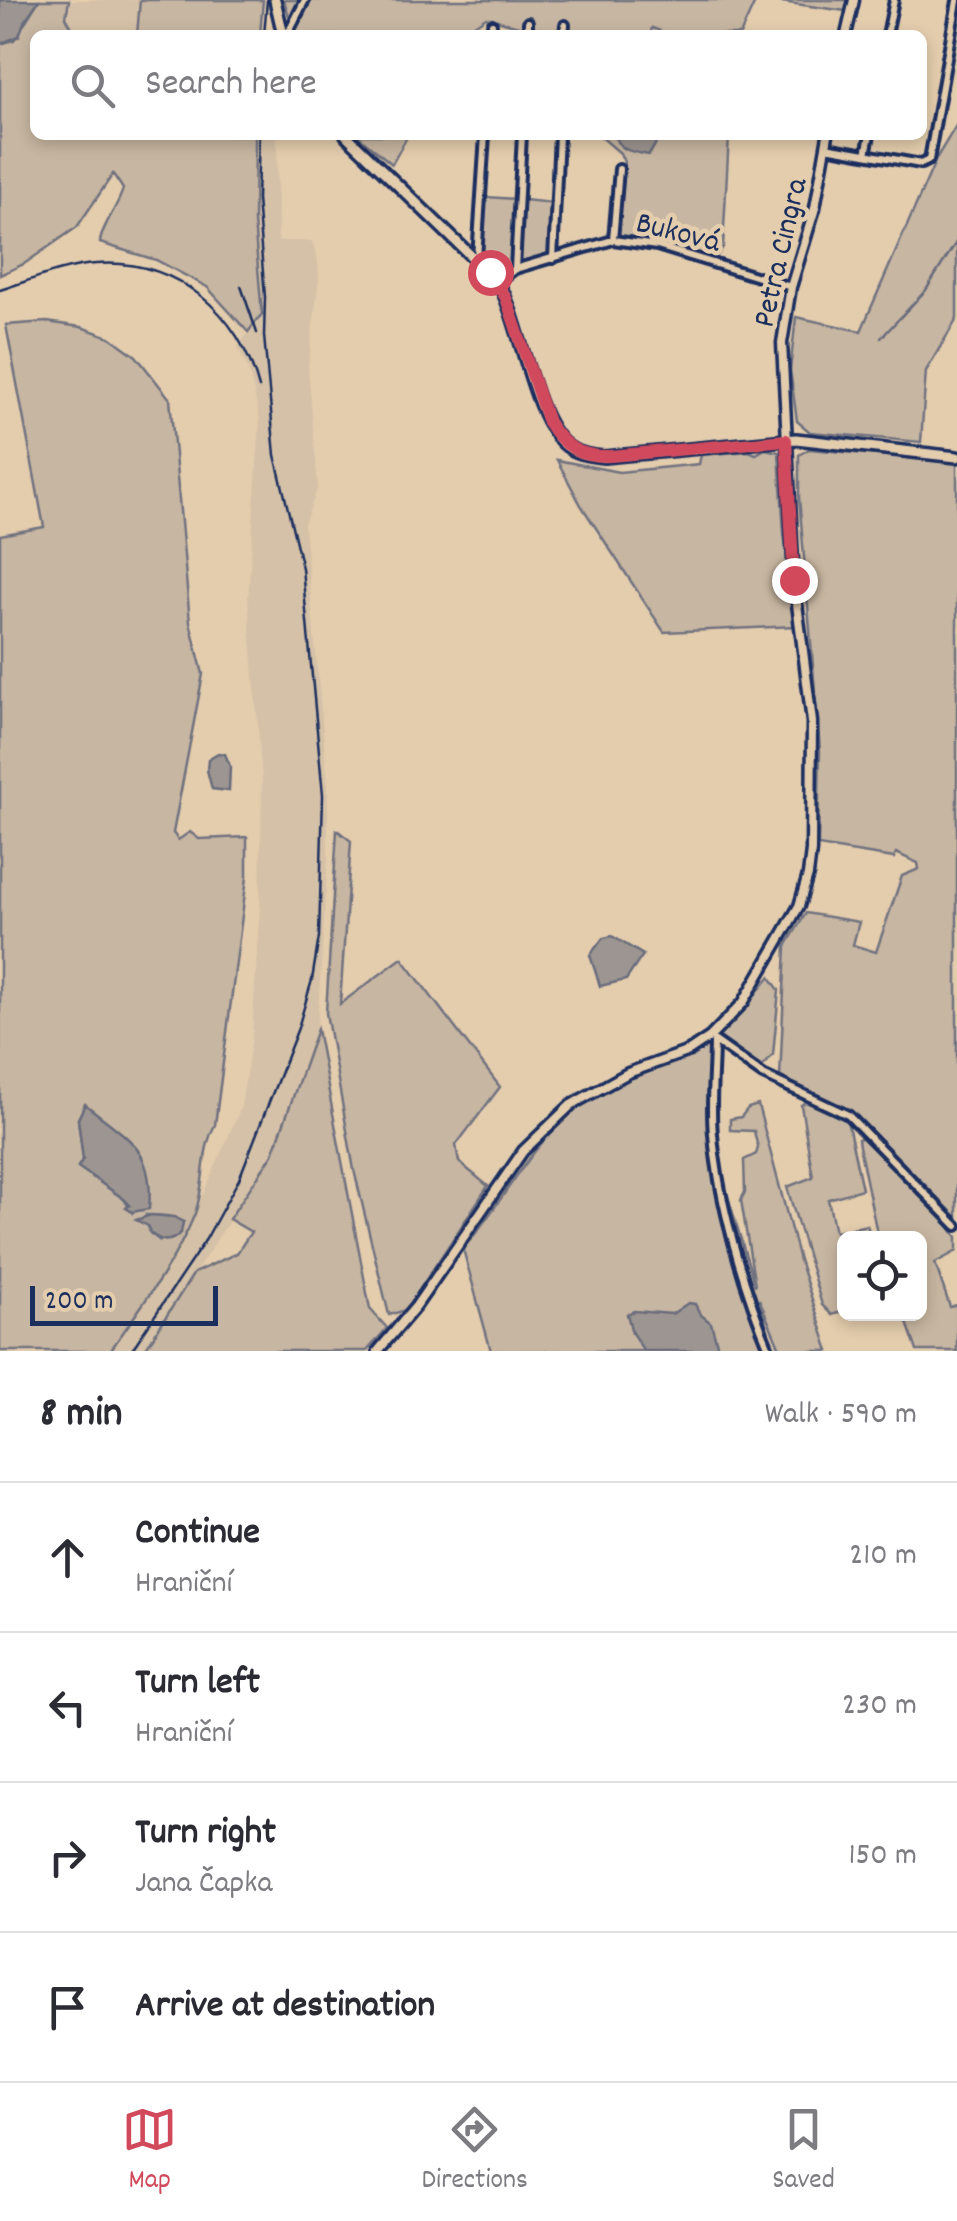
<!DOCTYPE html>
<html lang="en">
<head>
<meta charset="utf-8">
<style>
  :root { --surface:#fff; --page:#f7f7f7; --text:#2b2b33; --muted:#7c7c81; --line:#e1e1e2; --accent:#d1495b }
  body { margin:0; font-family:Dekko,sans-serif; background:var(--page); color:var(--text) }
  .controls { position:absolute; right:30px; bottom:30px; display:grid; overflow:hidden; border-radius:15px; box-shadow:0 5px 15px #0003 }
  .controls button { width:90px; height:90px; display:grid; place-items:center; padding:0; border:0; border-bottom:2px solid var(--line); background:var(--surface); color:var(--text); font:50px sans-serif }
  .scale { position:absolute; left:30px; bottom:25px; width:188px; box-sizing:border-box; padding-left:10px; border:5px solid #1b2f5e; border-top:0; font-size:28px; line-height:35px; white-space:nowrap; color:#1b2f5e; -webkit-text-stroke:8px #e4cdad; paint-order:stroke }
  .stop { position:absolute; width:30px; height:30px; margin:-22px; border:8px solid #d1495b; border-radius:50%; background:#fff }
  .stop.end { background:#d1495b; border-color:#fff; box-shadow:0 2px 10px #0008 }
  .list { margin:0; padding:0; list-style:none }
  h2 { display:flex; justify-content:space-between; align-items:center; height:130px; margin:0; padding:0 40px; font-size:42px }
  h2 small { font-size:32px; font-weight:400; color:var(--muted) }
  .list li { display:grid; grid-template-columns:65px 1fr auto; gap:30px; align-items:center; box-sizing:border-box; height:150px; padding:0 40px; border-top:2px solid var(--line) }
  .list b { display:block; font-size:38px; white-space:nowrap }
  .list p { margin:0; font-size:32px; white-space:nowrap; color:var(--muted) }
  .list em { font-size:32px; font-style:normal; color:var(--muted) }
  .icon { flex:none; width:55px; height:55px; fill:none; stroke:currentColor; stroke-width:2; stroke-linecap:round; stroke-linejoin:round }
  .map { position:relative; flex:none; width:957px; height:1351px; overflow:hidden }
  .search { position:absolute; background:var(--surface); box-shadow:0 5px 15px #0003; left:30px; right:30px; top:30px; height:110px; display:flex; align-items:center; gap:25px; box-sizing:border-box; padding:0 35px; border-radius:15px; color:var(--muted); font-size:38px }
  .sheet { height:730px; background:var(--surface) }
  nav { display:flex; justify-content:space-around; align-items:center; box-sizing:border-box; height:140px; border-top:2px solid var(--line); background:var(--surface); font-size:28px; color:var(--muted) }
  nav a { display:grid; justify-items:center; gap:5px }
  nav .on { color:var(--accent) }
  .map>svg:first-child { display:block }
  .built { fill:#d5c1a7 }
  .green { fill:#c7b6a1; stroke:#717280; stroke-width:2.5; fill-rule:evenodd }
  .water { fill:#9d9591; stroke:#696c7d; stroke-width:2.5 }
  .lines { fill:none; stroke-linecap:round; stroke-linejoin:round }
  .stream { stroke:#696c7d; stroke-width:2.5 }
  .minor-casing { stroke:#1b2f5e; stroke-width:14 }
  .tertiary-casing { stroke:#1b2f5e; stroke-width:15 }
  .secondary-casing { stroke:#1b2f5e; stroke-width:16 }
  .minor { stroke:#e4cdad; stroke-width:6 }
  .tertiary { stroke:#e4cdad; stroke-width:8 }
  .secondary { stroke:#e4cdad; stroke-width:9 }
  .rail { stroke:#1b2f5e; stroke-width:2.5 }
  .route { stroke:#d1495b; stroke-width:12 }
  .labels { text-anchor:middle; stroke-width:9; stroke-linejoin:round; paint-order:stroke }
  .street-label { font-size:32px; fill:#1b2f5e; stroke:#e4cdad }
</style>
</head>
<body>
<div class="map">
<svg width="957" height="1351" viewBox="0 0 957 1351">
  <rect width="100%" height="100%" fill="#e4cdad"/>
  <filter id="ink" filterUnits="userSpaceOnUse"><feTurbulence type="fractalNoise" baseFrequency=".01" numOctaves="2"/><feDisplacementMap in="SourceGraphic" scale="20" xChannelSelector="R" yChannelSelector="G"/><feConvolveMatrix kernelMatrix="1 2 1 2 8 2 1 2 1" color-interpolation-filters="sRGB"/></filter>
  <g filter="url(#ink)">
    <!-- built -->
    <g class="built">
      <polygon points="69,0 140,0 137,35 76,35 66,17"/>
      <polygon points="255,135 277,135 278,241 312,241 318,261 319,279 308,366 318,487 304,524 328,786 328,856 317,1029 273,1154 144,1351 110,1351 150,1293 192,1220 241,1107 252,1036 260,905 262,780 248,598 260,420 249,371 238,347 262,314 254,222"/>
    </g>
    <!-- green -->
    <g class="green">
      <path d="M39,0h30l-3,17 10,18h-41v100h220l-1,87 8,92 -14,18 -41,-45 -51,-27 -56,-17c1,-16 18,-36 23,-54l-10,-15 -36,53 -53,37 -24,11v-231l14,-4z"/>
      <polygon points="140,0 263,0 260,35 137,35"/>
      <polygon points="284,0 756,0 740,35 660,35 663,32 652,28 650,35 550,35 486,17 470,28 467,35 295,35"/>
      <polygon points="767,0 848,0 846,11"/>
      <polygon points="957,124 957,319 926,371 921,442 810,432 797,421 790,370 796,317 861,331 937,157"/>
      <polygon points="357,135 408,135 392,164"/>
      <polygon points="599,135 616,135 617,142 659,138 658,135 729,135 723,247 715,259 657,242 618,238 624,162 620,153"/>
      <polygon points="486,197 515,199 510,269 502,274 482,253"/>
      <polygon points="524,200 553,203 550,257 518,265"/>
      <path d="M47,322l34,5 29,10 26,19 34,43 20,223 13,52 -30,159 5,7 12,-8 9,7 48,-2v40l-32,248c-15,27 -9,62 -21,91 -20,48 -55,93 -84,135h-110v-816l44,-8 -38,-202zM85,1105l57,52 -10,55 -8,-13 -46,-32 5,-8 -5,-40zM146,1215l21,1 16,6 -23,19 -10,-8z"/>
      <polygon points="765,449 779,452 784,533 796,626 664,632 581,505 557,460 619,472 699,464 701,455 749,451 756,454"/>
      <polygon points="809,449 957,462 957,1224 850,1111 780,1079 786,946 806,913 859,922 853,945 876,952 902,876 919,869 918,863 896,853 894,858 818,846 820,751 799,497 799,455"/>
      <polygon points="337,830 351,841 340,1004 402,958 500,1087 456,1145 459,1162 488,1186 406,1310 389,1315 354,1170 326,1013"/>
      <polygon points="770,977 779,990 773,1055 762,1067 719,1037"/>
      <polygon points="317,1029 370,1309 387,1328 367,1351 144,1351 194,1273 237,1253 251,1232 229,1219 273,1154"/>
      <path d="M702,1045l10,6 5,109 38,126 -14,-86 4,-8 -1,-32 12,-6 2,-6 -4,-17 -24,-1v-11l11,-2 7,-9 10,-3 41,155 30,91h-48l-22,-52 15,52h-283l-28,-102c38,-44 65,-100 110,-138 35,-31 87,-47 129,-66z"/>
      <polygon points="806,1102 847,1120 862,1189 828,1199 835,1232 867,1225 871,1238 844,1238 844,1311 832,1315 822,1305 787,1187 813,1177 801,1105"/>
      <polygon points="864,1137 944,1219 957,1237 957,1251 935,1263 950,1307 957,1305 957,1351 917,1351 904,1314 920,1314 920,1238 878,1238 859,1146 858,1139"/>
    </g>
    <!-- water -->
    <g class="water">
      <polygon points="0,0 39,0 24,22 19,36 0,44"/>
      <path d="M616,135h42l1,3 -10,17c-14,-3 -31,-3 -33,-20z"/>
      <polygon points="218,753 225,754 230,766 229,791 212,789 207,770 208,759"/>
      <polygon points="612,936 643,955 626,980 600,986 590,955 603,938"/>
      <path d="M85,1104c41,34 70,43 64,105l-17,3 -6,-4 4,-3 -6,-6 -46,-32 5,-8 -5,-40z"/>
      <path d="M151,1215l23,2 9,5 -2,11c-12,11 -19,9 -31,0l-2,-7 -12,-6z"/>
      <polygon points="688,1303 695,1304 700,1314 711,1323 719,1351 644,1351 632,1333 627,1314 634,1311 672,1314"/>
    </g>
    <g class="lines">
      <!-- stream -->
      <polyline class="stream" points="881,338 926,290 957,241"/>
      <!-- minor casing -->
      <g class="minor-casing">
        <g id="minor">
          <polyline points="287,35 305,0"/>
          <polyline points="491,35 492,24"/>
          <polyline points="528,35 528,22"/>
          <polyline points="564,35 565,25"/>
          <polyline points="887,35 894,0"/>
          <polyline points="826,147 921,164 929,160 957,1"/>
          <polyline points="866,154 870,135"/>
          <polyline points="613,240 619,169"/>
          <polyline points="477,258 485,135"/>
          <polyline points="553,259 559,135"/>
          <polyline points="515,269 522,135"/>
          <polyline points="498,282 515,269 613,240 657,246 791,287"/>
          <path d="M714,1041c0,30 -4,62 -1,93 5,67 31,155 57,217"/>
          <polyline points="715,1041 763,1075 848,1115 957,1226"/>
        </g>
      </g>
      <!-- tertiary casing -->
      <g class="tertiary-casing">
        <g id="tertiary">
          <polyline points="846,35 854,0"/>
          <polyline points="378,1351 416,1306 523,1151 571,1105 628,1073 689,1051 710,1037 743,1003 799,906 808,875 811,851 812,722 794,580 782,343 791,287 815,208 828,135"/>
        </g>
      </g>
      <!-- secondary casing -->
      <g class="secondary-casing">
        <g id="secondary">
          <polyline points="275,0 283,35"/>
          <path d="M346,135l152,147c23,40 35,139 69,164 10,8 24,10 37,11l192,-18 161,18"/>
        </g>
      </g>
      <!-- minor -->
      <use href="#minor" class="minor"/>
      <!-- tertiary -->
      <use href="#tertiary" class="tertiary"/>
      <!-- secondary -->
      <use href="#secondary" class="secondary"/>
      <!-- rail -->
      <g class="rail">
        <polyline points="264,35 267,0"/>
        <polyline points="241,286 257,333"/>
        <path d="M0,290c31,-10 64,-24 96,-26 80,-6 144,49 163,124"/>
        <polyline points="131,1351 206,1239 239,1179 298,1028 312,980 319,937 323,795 302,568 275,455 264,336 265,297 257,199 259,135"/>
      </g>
    </g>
  </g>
  <g class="lines" filter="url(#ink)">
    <!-- route -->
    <path class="route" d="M490,272l16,26 42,124c16,25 32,35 62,34l176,-16 8,140"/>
  </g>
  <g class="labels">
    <!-- street labels -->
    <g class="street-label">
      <text transform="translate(679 230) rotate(14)" y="11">Buková</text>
      <text transform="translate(778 252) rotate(-77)" y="11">Petra Cingra</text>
    </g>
  </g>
</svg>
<div class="controls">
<button><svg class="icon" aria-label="locate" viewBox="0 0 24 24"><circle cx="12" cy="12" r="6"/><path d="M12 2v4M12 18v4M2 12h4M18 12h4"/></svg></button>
</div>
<div class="scale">200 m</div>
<div class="stop" style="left:490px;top:272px"></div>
<div class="stop end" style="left:794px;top:580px"></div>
<div class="search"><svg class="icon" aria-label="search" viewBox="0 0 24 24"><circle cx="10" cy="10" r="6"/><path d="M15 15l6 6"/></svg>Search here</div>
</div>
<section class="sheet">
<h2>8 min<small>Walk · 590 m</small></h2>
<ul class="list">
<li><svg class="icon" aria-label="ahead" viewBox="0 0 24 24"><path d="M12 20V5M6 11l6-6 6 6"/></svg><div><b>Continue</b><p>Hraniční</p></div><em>210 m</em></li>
<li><svg class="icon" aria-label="left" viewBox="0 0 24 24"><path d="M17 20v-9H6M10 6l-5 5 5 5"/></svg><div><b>Turn left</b><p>Hraniční</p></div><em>230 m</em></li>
<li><svg class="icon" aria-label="right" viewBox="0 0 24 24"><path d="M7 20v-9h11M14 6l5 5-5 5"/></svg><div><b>Turn right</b><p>Jana Čapka</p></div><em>150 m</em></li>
<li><svg class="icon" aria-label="arrive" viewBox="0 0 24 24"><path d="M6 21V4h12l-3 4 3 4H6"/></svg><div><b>Arrive at destination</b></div></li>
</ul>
</section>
<nav>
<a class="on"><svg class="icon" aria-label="map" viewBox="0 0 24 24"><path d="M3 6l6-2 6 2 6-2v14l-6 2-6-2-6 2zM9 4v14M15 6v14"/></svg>Map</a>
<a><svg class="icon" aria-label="directions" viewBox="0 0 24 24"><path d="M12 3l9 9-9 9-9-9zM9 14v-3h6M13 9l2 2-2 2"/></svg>Directions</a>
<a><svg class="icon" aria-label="saved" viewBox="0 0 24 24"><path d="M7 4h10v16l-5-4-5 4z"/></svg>Saved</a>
</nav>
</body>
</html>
